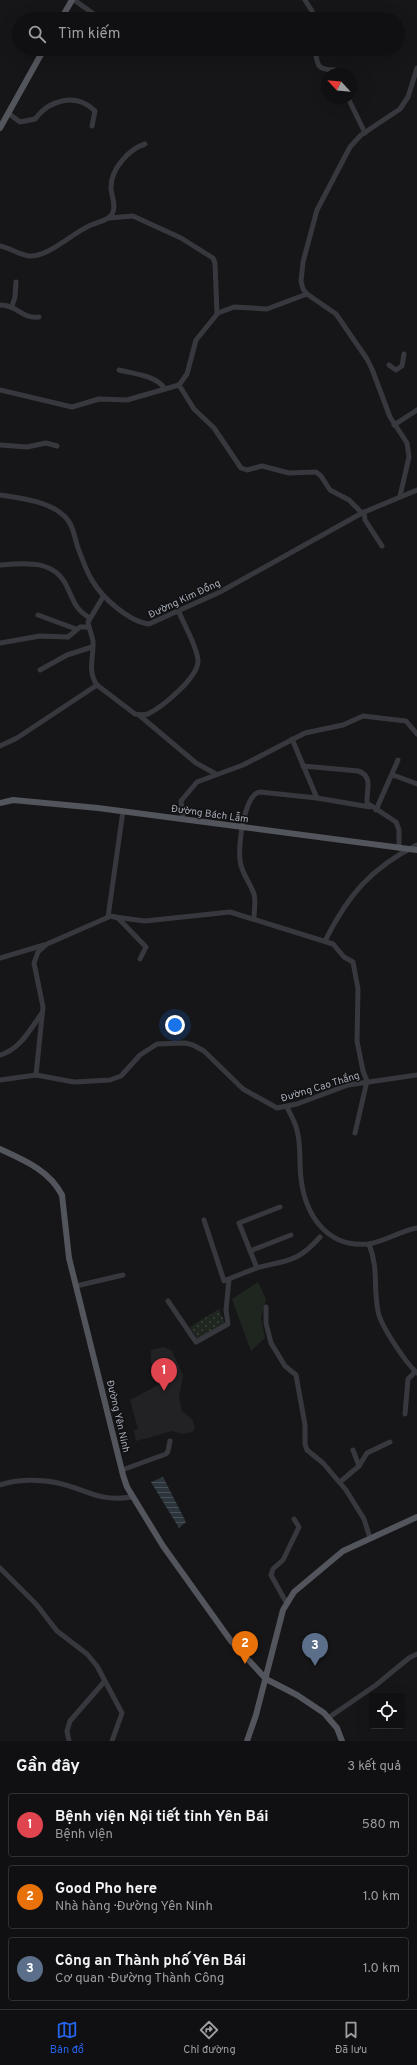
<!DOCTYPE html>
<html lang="vi">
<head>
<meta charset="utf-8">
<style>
  :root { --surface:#101012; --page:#19191b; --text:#f1f3f6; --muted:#9c9d9f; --line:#303032; --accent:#2563eb }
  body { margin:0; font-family:Overpass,sans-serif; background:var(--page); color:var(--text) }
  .controls { position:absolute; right:12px; bottom:12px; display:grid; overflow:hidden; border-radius:4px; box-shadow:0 4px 16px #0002 }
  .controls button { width:36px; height:36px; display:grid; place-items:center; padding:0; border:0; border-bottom:1px solid var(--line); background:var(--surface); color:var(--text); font:20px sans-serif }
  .compass { position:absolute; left:321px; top:68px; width:36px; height:36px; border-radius:50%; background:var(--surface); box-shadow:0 4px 16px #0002; rotate:296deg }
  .you { position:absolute; left:175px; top:1025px; width:14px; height:14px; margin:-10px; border:3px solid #fff; border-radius:50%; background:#1a73e8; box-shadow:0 0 0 6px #1a73e833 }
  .badge { display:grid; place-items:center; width:26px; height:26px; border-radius:50%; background:var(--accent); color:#fff; font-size:13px; font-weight:700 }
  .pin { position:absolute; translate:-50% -33px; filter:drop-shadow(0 1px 2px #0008) }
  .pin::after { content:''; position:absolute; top:21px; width:14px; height:12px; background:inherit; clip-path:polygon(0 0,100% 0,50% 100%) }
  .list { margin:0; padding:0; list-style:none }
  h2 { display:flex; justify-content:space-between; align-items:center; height:52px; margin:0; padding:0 16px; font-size:17px }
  h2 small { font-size:13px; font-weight:400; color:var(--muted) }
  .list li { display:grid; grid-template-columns:26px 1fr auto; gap:12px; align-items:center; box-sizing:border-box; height:64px; margin:0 8px 8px; padding:0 8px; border:1px solid var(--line); border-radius:4px }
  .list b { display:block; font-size:15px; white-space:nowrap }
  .list p { margin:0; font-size:13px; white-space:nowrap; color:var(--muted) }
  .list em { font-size:13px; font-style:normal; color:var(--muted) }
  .icon { flex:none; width:22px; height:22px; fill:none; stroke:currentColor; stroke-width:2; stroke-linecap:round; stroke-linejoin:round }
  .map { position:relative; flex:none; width:417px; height:1741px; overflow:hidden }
  .search { position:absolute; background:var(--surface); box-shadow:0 4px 16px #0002; left:12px; right:12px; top:12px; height:44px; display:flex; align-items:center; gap:10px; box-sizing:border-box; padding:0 14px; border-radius:22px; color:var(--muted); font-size:15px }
  .sheet { height:268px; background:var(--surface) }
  nav { display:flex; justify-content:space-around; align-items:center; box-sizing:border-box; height:56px; border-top:1px solid var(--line); background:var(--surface); font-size:11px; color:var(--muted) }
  nav a { display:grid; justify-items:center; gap:2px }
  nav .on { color:var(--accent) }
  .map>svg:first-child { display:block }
  .built { fill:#222225 }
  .green { fill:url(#green-dots) }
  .pitch { fill:#1e261f }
  .water { fill:url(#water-rules) }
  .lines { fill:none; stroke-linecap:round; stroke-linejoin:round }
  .minor { stroke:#37383d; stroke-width:5 }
  .major { stroke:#53555c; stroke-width:6 }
  .labels { text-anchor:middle; stroke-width:3; stroke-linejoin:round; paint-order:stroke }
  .street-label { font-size:10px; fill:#a8adb8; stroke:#111113 }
</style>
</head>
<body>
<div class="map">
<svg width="417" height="1741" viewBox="0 0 417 1741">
  <defs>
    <pattern id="green-dots" width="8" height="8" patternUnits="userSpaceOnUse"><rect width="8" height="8" fill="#1e261f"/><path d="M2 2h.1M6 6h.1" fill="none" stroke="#3c433d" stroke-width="1.8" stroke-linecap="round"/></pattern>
    <pattern id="water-rules" width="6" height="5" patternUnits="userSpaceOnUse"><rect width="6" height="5" fill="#2c353c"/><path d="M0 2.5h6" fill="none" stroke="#485056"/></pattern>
  </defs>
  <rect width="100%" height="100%" fill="#161618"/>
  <!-- built -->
  <polygon class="built" points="164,1347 172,1351 183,1375 179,1397 182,1411 192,1419 195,1427 193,1432 182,1434 173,1431 136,1441 134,1430 138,1429 130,1400 158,1385 151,1361 151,1350"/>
  <!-- green -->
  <polygon class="green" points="219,1309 225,1323 198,1340 190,1327"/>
  <!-- pitch -->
  <polygon class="pitch" points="258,1282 266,1299 261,1317 265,1338 251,1351 232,1299"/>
  <!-- water -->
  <polygon class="water" points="163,1477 186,1522 179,1528 151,1482"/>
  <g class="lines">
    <!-- minor -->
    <g class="minor">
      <polyline points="74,0 101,19"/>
      <polyline points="305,0 312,11 313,19"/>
      <polyline points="132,19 147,15 156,19"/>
      <path d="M315,49c2,16 2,21 20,21l3,4"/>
      <polyline points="348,98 365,133"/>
      <path d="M8,113l12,9 15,-3c14,-19 41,-27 60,-8l-3,15"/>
      <polyline points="109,218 133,216 181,238 213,258 215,263 217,314"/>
      <path d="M0,246c10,2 20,9 29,10 20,1 43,-23 62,-31 7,-3 18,-5 21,-11 5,-8 -1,-18 -1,-27 0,-18 18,-38 34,-43"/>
      <path d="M0,305c18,0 21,14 39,12"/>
      <polyline points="12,306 15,297 16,282"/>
      <polyline points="389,365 396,370 402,366 404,354"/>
      <path d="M119,370c15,4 37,5 46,19"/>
      <polyline points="179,385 194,409 214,428 241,468 247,470 262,466 289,473 316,472 321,476 330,490 349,500 362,513"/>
      <polyline points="0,390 72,407 99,399 127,400 179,385 187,374 196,340 218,313 234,307 267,309 307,294"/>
      <polyline points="394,425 417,410"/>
      <polyline points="0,445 27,447 46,443 57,446"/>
      <path d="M0,495c20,3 48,6 63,20 9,7 11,19 14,30 10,28 16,44 40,63 9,7 20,15 32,16l71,-32 142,-79 55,-23"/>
      <polyline points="400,496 409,457 407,443 390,417 372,369 367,359 336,314 307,294 303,289 301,281 303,262 317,210 350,147 361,135 400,109 408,97 417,68"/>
      <polyline points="364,512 365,520 382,546"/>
      <path d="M0,565c26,-2 56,-6 68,24 6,13 8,21 22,29"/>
      <path d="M103,597l-15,25c1,7 4,13 5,19 1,15 -6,30 4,44l38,29c5,1 9,1 13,0 14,-7 50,-36 50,-53 0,-13 -14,-36 -19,-49"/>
      <polyline points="38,615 76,629"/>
      <polyline points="0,643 40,636 68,637 80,627 89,627"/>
      <polyline points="40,670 67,655 92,647"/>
      <polyline points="139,715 196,763 216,774"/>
      <polyline points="292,739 317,798 370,807"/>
      <polyline points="0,746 17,738 97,685"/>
      <path d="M303,766l55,5c16,5 8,21 9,32l29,19 3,8v18"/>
      <polyline points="393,775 417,784"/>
      <polyline points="376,810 398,760"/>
      <polyline points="183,819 181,801 197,782 243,765 305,733 343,725 363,716 406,721 417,734"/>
      <polyline points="108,917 123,811"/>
      <polyline points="115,917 145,921 230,912 333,944 344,957 353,962 358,989 357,1041 363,1071 367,1081 355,1133"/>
      <path d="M254,919c0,-8 2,-18 0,-25 -4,-12 -13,-21 -14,-34 -2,-14 4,-66 20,-68l57,6"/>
      <path d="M325,941c23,-46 46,-73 92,-96"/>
      <polyline points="0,958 44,945"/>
      <path d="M0,1055c20,-5 31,-27 42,-42"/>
      <polyline points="36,1075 43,1007 34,963 38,952 47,944 111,916 118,918 146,947 140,959"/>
      <polyline points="0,1080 36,1075 74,1082 110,1080 121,1076 140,1055 157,1044 185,1043 193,1045 204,1051 243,1089 277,1108 297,1104 348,1085 417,1075"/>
      <path d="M287,1107c4,9 10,18 11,28 3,14 1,29 3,43 4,37 26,70 67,66 16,-2 32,-13 49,-16"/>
      <path d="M204,1220l20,61c12,-5 24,-10 36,-14 29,-7 39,-6 60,-30"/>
      <path d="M369,1244c10,26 4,42 9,67 2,14 28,52 39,62"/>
      <polyline points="250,1251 291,1235"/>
      <polyline points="257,1268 239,1223 280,1207"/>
      <polyline points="76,1286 123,1275"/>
      <polyline points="168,1301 196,1342 228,1324 226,1310 229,1279"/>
      <polyline points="266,1307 266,1323 271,1343 285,1366 296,1375 305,1425 305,1444 307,1450 323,1463 346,1490 364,1519 370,1538"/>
      <polyline points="405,1414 408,1379 415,1372"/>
      <polyline points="353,1450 359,1466"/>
      <polyline points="122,1470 166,1454 168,1451 170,1441"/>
      <polyline points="340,1482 359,1466 367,1453 390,1442"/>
      <path d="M0,1485c17,-6 41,-6 58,-2 31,7 39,19 74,14"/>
      <polyline points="0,1568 36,1604 57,1631 87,1654 97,1666 122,1713 112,1741"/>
      <polyline points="286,1602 271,1575 273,1569 283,1560 299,1527 294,1519"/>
      <polyline points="328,1718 376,1685 409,1658 417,1654"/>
      <polyline points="69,1741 67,1731 70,1721 104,1682"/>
    </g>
    <!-- major -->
    <g class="major">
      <polyline points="61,19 72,0"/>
      <polyline points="0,128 44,49"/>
      <polyline points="0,803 13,800 98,808 417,850"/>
      <path d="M0,1149c24,11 49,21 62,46l7,63 54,217 4,12 36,59 68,95 35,38 31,16 27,18 13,15 5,13"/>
      <polyline points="247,1741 256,1715 283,1610 294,1592 343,1551 417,1517"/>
    </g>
  </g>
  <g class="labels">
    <!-- street labels -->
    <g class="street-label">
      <text transform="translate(184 598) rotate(-25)" y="4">Đường Kim Đồng</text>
      <text transform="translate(210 813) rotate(8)" y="4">Đường Bách Lẫm</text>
      <text transform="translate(320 1086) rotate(-17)" y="4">Đường Cao Thắng</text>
      <text transform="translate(119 1416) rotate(77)" y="4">Đường Yên Ninh</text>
    </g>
  </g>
</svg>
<div class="controls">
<button><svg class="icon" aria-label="locate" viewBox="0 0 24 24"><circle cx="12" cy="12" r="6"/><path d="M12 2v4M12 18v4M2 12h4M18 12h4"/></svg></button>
</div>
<svg class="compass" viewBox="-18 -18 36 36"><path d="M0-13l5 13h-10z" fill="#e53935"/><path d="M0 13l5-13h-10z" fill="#9c9d9f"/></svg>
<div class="you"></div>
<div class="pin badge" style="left:164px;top:1391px;background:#e0444e">1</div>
<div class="pin badge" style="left:245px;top:1664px;background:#e8710a">2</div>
<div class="pin badge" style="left:315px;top:1666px;background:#5c6f8a">3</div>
<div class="search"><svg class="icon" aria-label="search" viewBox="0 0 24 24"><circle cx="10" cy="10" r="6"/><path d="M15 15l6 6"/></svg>Tìm kiếm</div>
</div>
<section class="sheet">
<h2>Gần đây<small>3 kết quả</small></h2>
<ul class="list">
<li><span class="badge" style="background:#e0444e">1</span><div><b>Bệnh viện Nội tiết tỉnh Yên Bái</b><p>Bệnh viện</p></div><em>580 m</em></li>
<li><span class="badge" style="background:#e8710a">2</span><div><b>Good Pho here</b><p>Nhà hàng · Đường Yên Ninh</p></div><em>1.0 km</em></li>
<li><span class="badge" style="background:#5c6f8a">3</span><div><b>Công an Thành phố Yên Bái</b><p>Cơ quan · Đường Thành Công</p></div><em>1.0 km</em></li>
</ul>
</section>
<nav>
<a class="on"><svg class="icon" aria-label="map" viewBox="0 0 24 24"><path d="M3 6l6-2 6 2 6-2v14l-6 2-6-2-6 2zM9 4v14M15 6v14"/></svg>Bản đồ</a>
<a><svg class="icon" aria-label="directions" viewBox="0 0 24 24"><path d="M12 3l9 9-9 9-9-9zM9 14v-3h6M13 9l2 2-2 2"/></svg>Chỉ đường</a>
<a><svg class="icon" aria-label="saved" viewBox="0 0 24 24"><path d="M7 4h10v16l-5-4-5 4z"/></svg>Đã lưu</a>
</nav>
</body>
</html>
